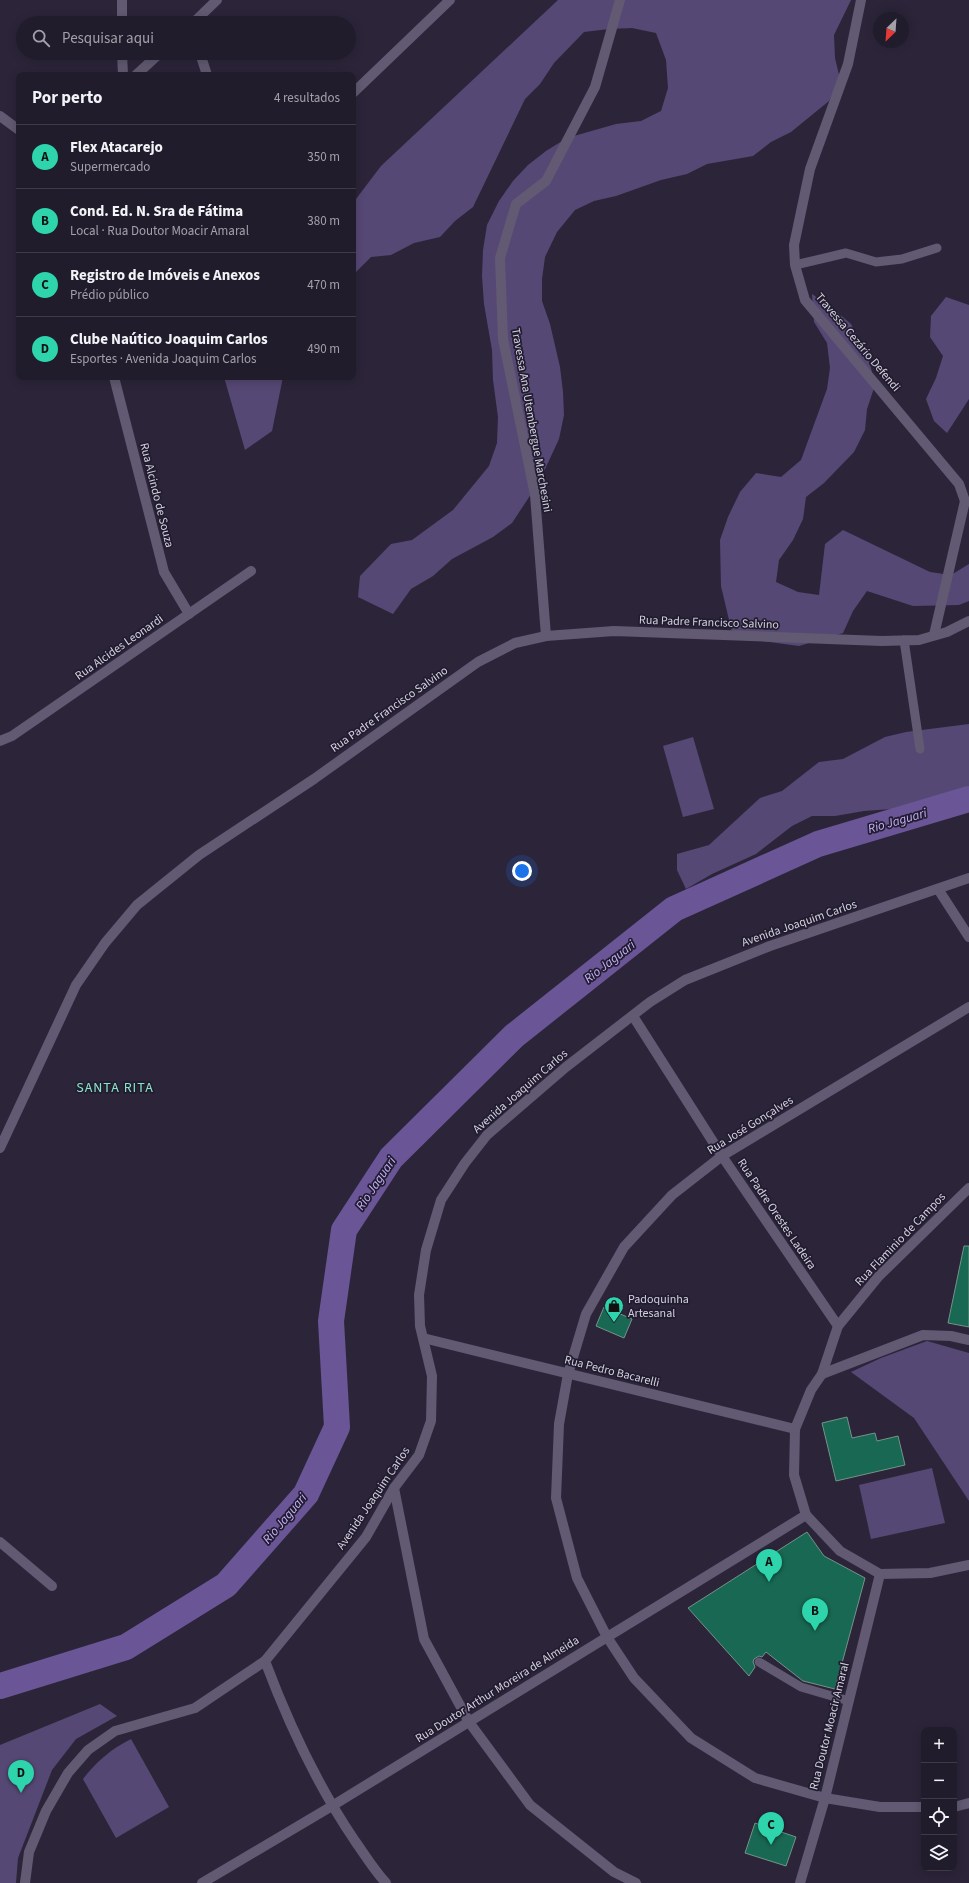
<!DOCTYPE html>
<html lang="pt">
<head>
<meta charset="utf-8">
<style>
  :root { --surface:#211c2c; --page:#292534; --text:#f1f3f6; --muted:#a2a1a9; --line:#3e3a48; --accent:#2ed4ab }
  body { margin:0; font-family:"Source Sans 3",sans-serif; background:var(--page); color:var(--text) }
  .controls { position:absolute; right:12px; bottom:12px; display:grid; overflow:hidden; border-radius:8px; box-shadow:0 2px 10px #0003 }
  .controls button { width:36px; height:36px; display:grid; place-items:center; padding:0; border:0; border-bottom:1px solid var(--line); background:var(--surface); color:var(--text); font:20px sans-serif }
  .compass { position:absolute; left:873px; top:12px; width:36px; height:36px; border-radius:50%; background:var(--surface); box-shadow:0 2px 10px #0003; rotate:205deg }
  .you { position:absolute; left:522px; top:871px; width:14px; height:14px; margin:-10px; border:3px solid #fff; border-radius:50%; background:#1a73e8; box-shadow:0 0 0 6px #1a73e833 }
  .badge { display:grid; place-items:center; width:26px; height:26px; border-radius:50%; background:var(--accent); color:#111; font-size:13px; font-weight:700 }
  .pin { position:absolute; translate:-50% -33px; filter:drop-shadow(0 1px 2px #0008) }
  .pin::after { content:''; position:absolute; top:21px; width:14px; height:12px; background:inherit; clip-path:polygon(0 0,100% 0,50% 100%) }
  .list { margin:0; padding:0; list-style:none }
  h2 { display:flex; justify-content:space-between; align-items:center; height:52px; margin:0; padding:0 16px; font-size:17px }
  h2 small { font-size:13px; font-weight:400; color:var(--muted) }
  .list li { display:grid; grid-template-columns:26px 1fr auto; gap:12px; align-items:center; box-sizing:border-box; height:64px; padding:0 16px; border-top:1px solid var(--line) }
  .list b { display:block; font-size:15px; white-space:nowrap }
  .list p { margin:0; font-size:13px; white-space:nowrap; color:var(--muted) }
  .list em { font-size:13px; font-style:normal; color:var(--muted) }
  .icon { flex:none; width:22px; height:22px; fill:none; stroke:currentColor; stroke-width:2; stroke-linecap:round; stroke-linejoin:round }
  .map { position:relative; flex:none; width:969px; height:1883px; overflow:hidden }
  .search { position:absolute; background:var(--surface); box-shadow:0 2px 10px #0003; left:16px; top:16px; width:340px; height:44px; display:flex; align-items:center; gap:10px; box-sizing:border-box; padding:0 14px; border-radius:22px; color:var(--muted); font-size:15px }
  .panel { position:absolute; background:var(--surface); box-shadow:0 2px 10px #0003; left:16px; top:72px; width:340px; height:308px; border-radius:8px }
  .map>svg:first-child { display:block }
  .green { fill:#564874 }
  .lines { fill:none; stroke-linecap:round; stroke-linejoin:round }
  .river { stroke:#6a5596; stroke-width:26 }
  .building { fill:#196853; stroke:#749388 }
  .service { stroke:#615a72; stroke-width:9 }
  .minor { stroke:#615a72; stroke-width:10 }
  .tertiary { stroke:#615a72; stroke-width:10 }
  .labels { text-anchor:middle; stroke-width:3.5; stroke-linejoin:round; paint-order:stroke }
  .street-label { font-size:12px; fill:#d4d1df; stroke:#221c30 }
  .poi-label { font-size:12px; fill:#d4d1df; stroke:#221c30; text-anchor:start }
  .water-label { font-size:13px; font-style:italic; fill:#c6b0fa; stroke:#221c30 }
  .quarter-label { font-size:14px; letter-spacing:1px; fill:#87e4c5; stroke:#221c30 }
</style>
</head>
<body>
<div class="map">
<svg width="969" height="1883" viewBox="0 0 969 1883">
  <rect width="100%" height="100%" fill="#2c253a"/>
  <!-- green -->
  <g class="green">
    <polygon points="558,0 851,0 834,35 835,58 840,79 829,101 791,132 771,142 753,156 707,164 687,174 661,180 616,196 594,201 575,210 557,232 545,257 542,279 542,301 550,324 560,367 563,392 564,415 559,439 539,482 512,523 493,537 452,559 433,576 411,589 393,614 358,597 360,576 391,544 412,540 453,510 489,466 497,443 498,417 493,380 492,350 484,304 482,276 483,250 487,225 499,201 513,181 528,165 546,151 567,138 616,124 641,121 661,111 668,88 666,60 656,33 632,28 609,29 584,32 554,63 540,84 525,99 473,207 455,221 440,237 414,243 391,255 371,257 353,275 353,203 381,166"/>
    <polygon points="812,294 832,308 851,324 870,364 875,385 867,409 865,430 854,452 824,483 806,497 803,519 793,540 779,560 776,582 798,592 819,595 825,544 843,530 930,572 951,575 969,564 969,601 959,605 913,606 867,591 853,611 843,633 799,646 733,637 721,586 720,540 728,517 740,492 756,473 781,477 801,460 827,389 830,368 827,343 814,322"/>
    <polygon points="946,297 969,305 969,399 947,433 934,421 926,399 936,378 943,356 930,337 931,316"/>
    <polygon points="224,377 283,377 272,431 245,450"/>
    <polygon points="969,724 969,791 936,796 913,804 892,809 864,811 835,816 812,816 792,826 756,854 712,874 686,889 677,870 677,854 709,845 760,798 782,791 819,762 843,759 885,737 906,732"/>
    <polygon points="693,737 714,809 683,817 663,746"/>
    <polygon points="927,1341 969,1353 969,1501 914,1418 851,1372 881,1358"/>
    <polygon points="932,1468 945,1523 871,1539 859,1485"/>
    <polygon points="100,1704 117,1716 76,1739 52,1770 18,1858 16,1883 0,1883 0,1745"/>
    <path d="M131,1739l38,68 -53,31 -33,-59c13,-17 28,-30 48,-40z"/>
  </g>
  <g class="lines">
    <!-- river -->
    <polyline class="river" points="0,1686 126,1647 226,1585 306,1494 337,1427 331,1321 344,1230 391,1158 514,1036 674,909 818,844 969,799"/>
  </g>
  <!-- building -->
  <g class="building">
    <polygon points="964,1246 969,1246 969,1327 948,1323"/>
    <polygon points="604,1307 632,1319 624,1338 596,1326"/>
    <polygon points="847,1417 852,1438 875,1433 877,1441 898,1436 905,1465 836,1481 822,1423"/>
    <polygon points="807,1532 824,1556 865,1578 835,1689 803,1681 766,1652 762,1657 759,1656 754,1659 753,1662 755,1667 749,1676 688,1608"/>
    <polygon points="755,1823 796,1837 786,1866 745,1853"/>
  </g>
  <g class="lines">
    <!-- service -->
    <g class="service">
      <polyline points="795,265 846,253 876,262 902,259 937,248"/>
      <polyline points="904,640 920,749"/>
      <polyline points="759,1662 801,1687 849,1701"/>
    </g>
    <!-- minor -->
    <g class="minor">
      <polyline points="122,0 122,23"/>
      <polyline points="861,0 848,64 810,169 794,245 795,265 805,300 959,484 965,501 934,635"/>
      <polyline points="193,23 217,0"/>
      <polyline points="122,53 123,75"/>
      <polyline points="200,53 207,75"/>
      <polyline points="136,75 160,53"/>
      <polyline points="353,93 450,0"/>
      <polyline points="0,116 19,130"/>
      <polyline points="114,377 164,572 189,614"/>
      <polyline points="546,636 535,495 503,339 500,258 516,204 546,181 595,87 620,0"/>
      <polyline points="0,741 12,736 251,571"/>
      <polyline points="938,889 969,937"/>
      <polyline points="633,1016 722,1156 838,1326"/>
      <polyline points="969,1188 878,1277 838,1326 822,1374 811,1390 795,1429 794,1475 806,1515 840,1551 880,1574 930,1573 969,1565"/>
      <polyline points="423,1338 795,1429"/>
      <polyline points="822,1374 923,1335 951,1336 969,1340"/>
      <polyline points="394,1488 424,1639 469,1722 530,1805 614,1872 636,1883"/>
      <polyline points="0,1542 52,1586"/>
      <path d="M265,1661c24,64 52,124 90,180 10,14 19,29 31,42"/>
      <polyline points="924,1807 880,1807 825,1798 755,1778 691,1738 634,1678 607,1637 577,1578 556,1498 559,1424 568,1374 586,1314 624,1247 672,1195 722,1156 969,1007"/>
      <polyline points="954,1807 969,1803"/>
      <polyline points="25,1883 29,1852 46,1811 68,1773 88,1750 115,1731 195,1708 265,1661 366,1537 394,1488 419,1455 431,1421 432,1376 420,1326 419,1295 426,1250 441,1200 465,1163 487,1135 566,1067 650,1002 685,980 770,946 969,878"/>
      <polyline points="202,1883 332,1806 806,1515"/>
      <polyline points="800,1883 825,1798 880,1574"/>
    </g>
    <!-- tertiary -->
    <polyline class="tertiary" points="0,1148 76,985 105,943 137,905 199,855 314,779 478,662 515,643 546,636 614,631 882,641 919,640 947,632 969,621"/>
  </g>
  <!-- icons -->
  <defs>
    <g id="shop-pin" transform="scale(1)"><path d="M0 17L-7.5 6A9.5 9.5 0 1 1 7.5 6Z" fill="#2ed4ab" stroke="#221c30"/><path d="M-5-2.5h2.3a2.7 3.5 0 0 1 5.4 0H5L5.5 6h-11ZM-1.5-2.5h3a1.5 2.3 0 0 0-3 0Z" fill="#111"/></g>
  </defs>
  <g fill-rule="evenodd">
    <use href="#shop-pin" x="614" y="1306"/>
  </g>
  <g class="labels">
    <!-- street labels -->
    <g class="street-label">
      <text transform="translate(858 342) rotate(50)" y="4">Travessa Cezário Defendi</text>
      <text transform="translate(532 420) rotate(80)" y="4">Travessa Ana Utembergue Marchesini</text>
      <text transform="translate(157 495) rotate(76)" y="4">Rua Alcindo de Souza</text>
      <text transform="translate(709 622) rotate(2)" y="4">Rua Padre Francisco Salvino</text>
      <text transform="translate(119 647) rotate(-35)" y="4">Rua Alcides Leonardi</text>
      <text transform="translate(389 709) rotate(-35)" y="4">Rua Padre Francisco Salvino</text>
      <text transform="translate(799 923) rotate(-19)" y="4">Avenida Joaquim Carlos</text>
      <text transform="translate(520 1091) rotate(-41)" y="4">Avenida Joaquim Carlos</text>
      <text transform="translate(750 1125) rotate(-32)" y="4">Rua José Gonçalves</text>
      <text transform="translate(777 1214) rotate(56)" y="4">Rua Padre Orestes Ladeira</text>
      <text transform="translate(900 1239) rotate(-46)" y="4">Rua Flaminio de Campos</text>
      <text transform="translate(612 1371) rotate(14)" y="4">Rua Pedro Bacarelli</text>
      <text transform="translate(373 1498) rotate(-56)" y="4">Avenida Joaquim Carlos</text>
      <text transform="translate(497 1689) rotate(-32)" y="4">Rua Doutor Arthur Moreira de Almeida</text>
      <text transform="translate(829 1726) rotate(-76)" y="4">Rua Doutor Moacir Amaral</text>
    </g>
    <!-- poi labels -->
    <g class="poi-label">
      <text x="628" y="1303">Padoquinha<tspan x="628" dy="14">Artesanal</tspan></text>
    </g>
    <!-- water labels -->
    <g class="water-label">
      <text transform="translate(897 820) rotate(-16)" y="5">Rio Jaguari</text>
      <text transform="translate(609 961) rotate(-38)" y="5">Rio Jaguari</text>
      <text transform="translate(375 1183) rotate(-56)" y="5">Rio Jaguari</text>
      <text transform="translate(284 1518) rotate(-50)" y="5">Rio Jaguari</text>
    </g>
    <!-- quarter labels -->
    <g class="quarter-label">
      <text x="115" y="1092">SANTA RITA</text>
    </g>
  </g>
</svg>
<div class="controls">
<button>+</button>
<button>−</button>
<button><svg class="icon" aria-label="locate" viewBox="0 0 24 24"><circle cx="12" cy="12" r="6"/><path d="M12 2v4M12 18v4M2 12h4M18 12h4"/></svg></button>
<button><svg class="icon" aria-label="layers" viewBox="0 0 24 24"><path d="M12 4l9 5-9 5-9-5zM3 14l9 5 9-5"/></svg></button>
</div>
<svg class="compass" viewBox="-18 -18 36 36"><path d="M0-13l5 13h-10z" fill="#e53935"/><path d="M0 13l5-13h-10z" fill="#a2a1a9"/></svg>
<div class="you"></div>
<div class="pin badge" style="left:769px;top:1582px">A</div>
<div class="pin badge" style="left:815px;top:1631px">B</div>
<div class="pin badge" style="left:771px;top:1845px">C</div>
<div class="pin badge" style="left:21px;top:1793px">D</div>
<div class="search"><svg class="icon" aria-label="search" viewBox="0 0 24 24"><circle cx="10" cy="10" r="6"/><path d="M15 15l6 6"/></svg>Pesquisar aqui</div>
<section class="panel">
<h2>Por perto<small>4 resultados</small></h2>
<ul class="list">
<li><span class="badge">A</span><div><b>Flex Atacarejo</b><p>Supermercado</p></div><em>350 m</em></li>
<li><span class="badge">B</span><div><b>Cond. Ed. N. Sra de Fátima</b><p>Local · Rua Doutor Moacir Amaral</p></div><em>380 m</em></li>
<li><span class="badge">C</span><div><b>Registro de Imóveis e Anexos</b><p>Prédio público</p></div><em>470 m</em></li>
<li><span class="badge">D</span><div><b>Clube Naútico Joaquim Carlos</b><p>Esportes · Avenida Joaquim Carlos</p></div><em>490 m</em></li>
</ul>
</section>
</div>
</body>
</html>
